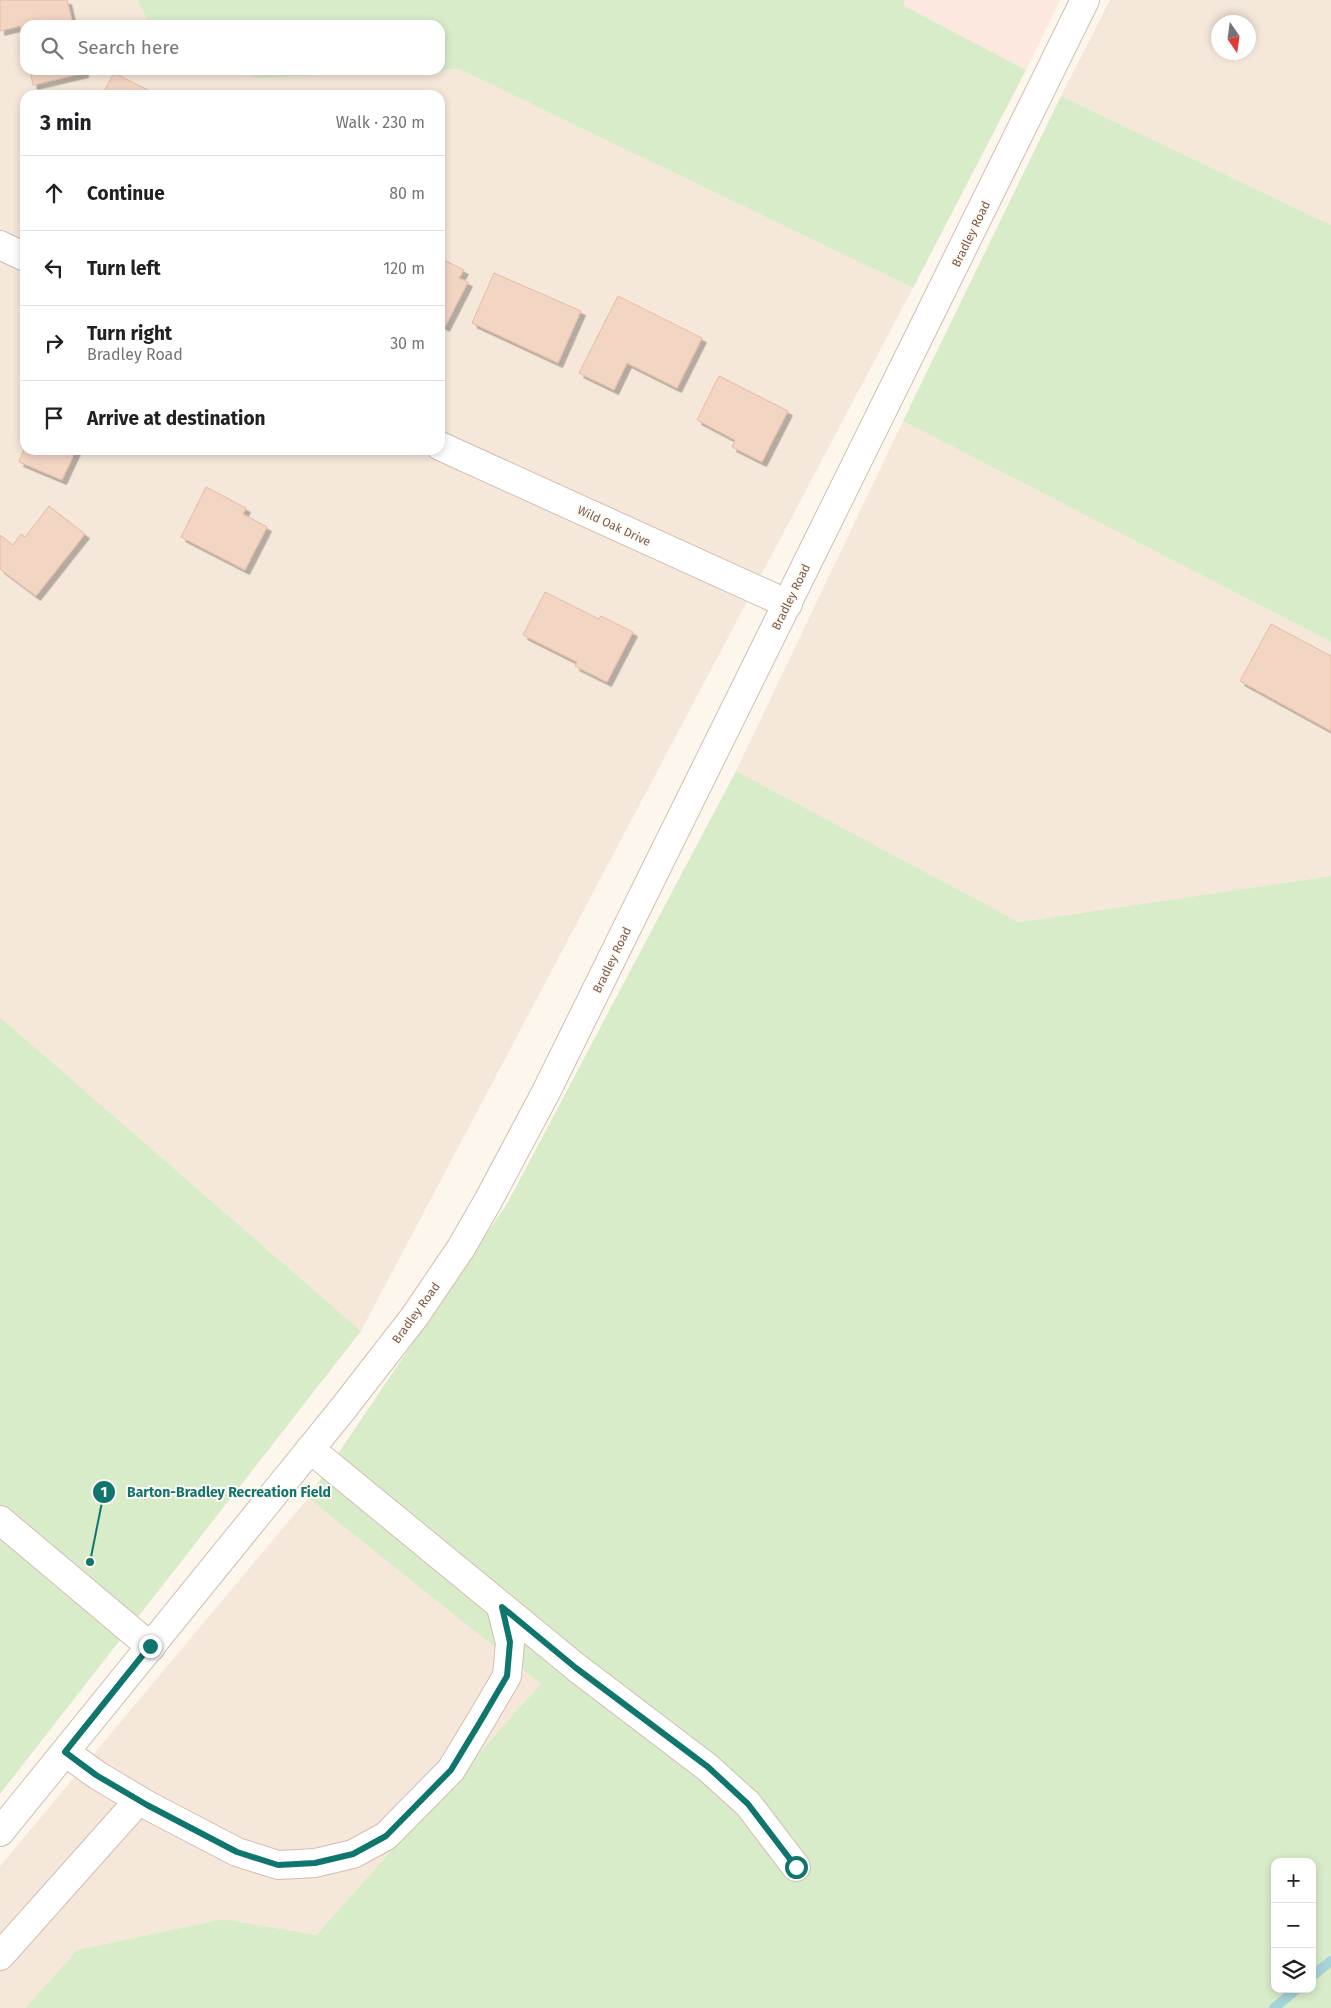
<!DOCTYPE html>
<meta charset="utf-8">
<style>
body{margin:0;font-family:"Fira Sans",sans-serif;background:#f6f6f6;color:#202124}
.controls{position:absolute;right:15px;bottom:15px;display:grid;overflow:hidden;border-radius:10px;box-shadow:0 2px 8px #0003}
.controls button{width:45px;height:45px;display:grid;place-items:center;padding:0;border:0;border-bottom:1px solid #e0e0e0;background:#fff;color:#202124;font:25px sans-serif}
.compass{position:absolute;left:1211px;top:15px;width:45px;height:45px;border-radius:50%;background:#fff;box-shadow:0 2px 8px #0003;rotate:167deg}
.stop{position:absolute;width:15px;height:15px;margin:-11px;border:4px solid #0f766e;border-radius:50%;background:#fff}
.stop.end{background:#0f766e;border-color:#fff;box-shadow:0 1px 5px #0008}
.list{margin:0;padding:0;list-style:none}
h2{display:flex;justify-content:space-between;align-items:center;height:65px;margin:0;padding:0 20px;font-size:21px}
h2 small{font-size:16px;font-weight:400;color:#757577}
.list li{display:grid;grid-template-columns:32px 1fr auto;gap:15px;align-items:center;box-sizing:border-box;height:75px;padding:0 20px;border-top:1px solid #e0e0e0}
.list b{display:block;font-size:19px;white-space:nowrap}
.list p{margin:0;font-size:16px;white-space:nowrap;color:#757577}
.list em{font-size:16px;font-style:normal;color:#757577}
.icon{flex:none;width:28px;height:28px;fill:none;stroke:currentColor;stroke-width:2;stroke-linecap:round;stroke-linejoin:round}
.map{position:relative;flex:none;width:1331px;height:2008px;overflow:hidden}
.search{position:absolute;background:#fff;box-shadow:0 2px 8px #0003;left:20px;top:20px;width:425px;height:55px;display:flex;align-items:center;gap:12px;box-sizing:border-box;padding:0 18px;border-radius:15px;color:#757577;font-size:19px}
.panel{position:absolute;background:#fff;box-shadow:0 2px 8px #0003;left:20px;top:90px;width:425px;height:365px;border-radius:15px}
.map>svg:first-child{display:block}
.residential{fill:#f5e8da;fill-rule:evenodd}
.commercial{fill:#fde8e0}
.green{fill:#d8ecc9;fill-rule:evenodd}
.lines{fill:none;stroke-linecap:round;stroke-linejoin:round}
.stream{stroke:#a5d3da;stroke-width:10}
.building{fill:#f3d5c3;stroke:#e6bba3;filter:url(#shadow)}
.minor-casing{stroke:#d1beb0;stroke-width:30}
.minor{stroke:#fff;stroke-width:28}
.route{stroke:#0f766e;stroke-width:6}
.labels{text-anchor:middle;stroke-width:4;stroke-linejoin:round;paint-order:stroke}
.street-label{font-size:12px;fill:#7a5c4d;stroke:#fffaf3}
.leader{fill:none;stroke:#0f766e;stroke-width:2}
.callout-dot{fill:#0f766e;stroke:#fffaf3;stroke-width:2}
.mark-label{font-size:15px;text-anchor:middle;font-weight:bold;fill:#fff}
.callout-label{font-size:14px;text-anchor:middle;font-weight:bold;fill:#0f766e;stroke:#fffaf3;stroke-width:4;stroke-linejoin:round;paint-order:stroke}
</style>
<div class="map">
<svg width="1331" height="2008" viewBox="0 0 1331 2008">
<defs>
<filter id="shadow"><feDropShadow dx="4.5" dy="4.5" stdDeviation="0" flood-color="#0004"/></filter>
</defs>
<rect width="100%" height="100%" fill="#fdf6ec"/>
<g class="residential">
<path d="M 0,0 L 137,0 L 150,25 L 25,25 L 25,70 L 241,70 L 257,78 L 459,69 L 913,288 L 361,1331 L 0,1017 ZM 25,95 L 440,95 L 440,450 L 25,450 Z"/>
<path d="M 1110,0 L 1331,0 L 1331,225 L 1061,96 ZM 1218,22 L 1248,22 L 1248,52 L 1218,52 Z"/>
<path d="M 903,421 L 1331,642 L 1331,876 L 1019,922 L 736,771 Z"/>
<path d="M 308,1498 L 542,1684 L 316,1935 L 223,1919 L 77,1950 L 25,2008 L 0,2008 L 0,1866 Z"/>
</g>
<path class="commercial" d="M 904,0 L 1060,0 L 1026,70 L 904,6 Z"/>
<g class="green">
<path d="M 137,0 L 904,0 L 904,6 L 1026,70 L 913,288 L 459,69 L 440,70 L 440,25 L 150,25 Z"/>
<path d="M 241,70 L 434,70 L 257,78 Z"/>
<path d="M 1061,96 L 1331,225 L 1331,642 L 903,421 Z"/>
<path d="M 736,771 L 1019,922 L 1331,876 L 1331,2008 L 25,2008 L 77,1950 L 223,1919 L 316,1935 L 541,1684 L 308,1498 L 508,1202 ZM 1275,1862 L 1312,1862 L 1312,1989 L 1275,1989 Z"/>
<path d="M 0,1017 L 361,1331 L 0,1794 Z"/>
</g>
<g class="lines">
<g class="stream">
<path d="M 1312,1976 L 1331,1961"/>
<path d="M 1274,2008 L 1297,1989"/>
</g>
</g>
<g class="building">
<path d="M 0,0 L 67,0 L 73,25 L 25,25 L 25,49 L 20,26 L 0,31 Z"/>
<path d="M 30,70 L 84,70 L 84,73 L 33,85 Z"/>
<path d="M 114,73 L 158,95 L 102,95 Z"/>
<path d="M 440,258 L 464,270 L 459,278 L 468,282 L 445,327 L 440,324 Z"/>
<path d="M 494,273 L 581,311 L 558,363 L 472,323 Z"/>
<path d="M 618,296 L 702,338 L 677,388 L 627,363 L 614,390 L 579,373 Z"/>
<path d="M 719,376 L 788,411 L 762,462 L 732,447 L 735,440 L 697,420 Z"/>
<path d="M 25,447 L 25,450 L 76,450 L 62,480 L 19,462 Z"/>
<path d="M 206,487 L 246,508 L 243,514 L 267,527 L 245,570 L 181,537 Z"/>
<path d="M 49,506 L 85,534 L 36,596 L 0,569 L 0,535 L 13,545 L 21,534 L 25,537 Z"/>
<path d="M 545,592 L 599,619 L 601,616 L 633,632 L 607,682 L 575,666 L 577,662 L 523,635 Z"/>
<path d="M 1271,624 L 1331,656 L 1331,731 L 1240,681 Z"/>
</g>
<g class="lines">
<defs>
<g id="minor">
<path d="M 0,245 L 25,257"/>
<path d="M 440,446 L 788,604"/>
<path d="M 310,1449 L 577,1668 L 707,1767 L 748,1804 L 796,1867"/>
<path d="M 0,1520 L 151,1647"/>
<path d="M 65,1752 L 97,1775 L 147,1805 L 237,1852 L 278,1865 L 315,1863 L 353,1854 L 386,1836 L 451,1770 L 480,1722 L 507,1676 L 510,1643 L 501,1607"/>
<path d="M 0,1832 L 342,1410 L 415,1316 L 461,1248 L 488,1201 L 545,1094 L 1085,0"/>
<path d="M 0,1956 L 139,1800"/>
</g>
</defs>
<use href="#minor" class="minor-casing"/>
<use href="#minor" class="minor"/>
</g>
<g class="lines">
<path class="route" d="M 150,1646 L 65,1752 L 96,1775 L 147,1805 L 237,1852 L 278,1865 L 315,1863 L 353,1854 L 386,1836 L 451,1770 L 480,1722 L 507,1676 L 510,1642 L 502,1607 L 576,1668 L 708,1767 L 748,1804 L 796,1867"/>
</g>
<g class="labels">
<g class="street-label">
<text transform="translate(971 234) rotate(-64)" y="4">Bradley Road</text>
<text transform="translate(614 526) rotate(25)" y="4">Wild Oak Drive</text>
<text transform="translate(791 597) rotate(-64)" y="4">Bradley Road</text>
<text transform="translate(612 960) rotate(-64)" y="4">Bradley Road</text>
<text transform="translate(416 1313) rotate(-54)" y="4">Bradley Road</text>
</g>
</g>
<path class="leader" d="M90 1562L104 1492"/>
<g class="callout-dot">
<circle cx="90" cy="1562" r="5"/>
<circle cx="104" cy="1492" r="12"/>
</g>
<g class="mark-label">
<text x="104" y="1497">1</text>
</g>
<g class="callout-label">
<text x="229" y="1497">Barton-Bradley Recreation Field</text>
</g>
</svg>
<div class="controls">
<button>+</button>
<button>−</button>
<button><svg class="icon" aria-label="layers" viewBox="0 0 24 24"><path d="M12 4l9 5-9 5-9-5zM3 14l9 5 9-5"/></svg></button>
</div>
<svg class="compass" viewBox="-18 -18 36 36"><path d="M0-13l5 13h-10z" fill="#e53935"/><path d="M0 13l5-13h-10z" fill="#757577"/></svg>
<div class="stop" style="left:796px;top:1867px"></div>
<div class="stop end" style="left:150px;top:1646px"></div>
<div class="search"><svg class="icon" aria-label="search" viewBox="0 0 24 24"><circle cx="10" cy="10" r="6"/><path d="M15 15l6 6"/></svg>Search here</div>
<section class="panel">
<h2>3 min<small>Walk · 230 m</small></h2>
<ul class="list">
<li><svg class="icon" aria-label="ahead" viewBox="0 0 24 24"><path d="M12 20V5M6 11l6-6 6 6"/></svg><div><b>Continue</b></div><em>80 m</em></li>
<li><svg class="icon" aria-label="left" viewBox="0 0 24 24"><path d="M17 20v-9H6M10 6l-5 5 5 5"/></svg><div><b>Turn left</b></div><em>120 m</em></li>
<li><svg class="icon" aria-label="right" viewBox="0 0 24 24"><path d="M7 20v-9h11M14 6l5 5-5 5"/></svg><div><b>Turn right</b><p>Bradley Road</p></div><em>30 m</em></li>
<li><svg class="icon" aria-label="arrive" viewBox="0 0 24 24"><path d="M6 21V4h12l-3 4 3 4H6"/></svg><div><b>Arrive at destination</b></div></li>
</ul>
</section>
</div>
